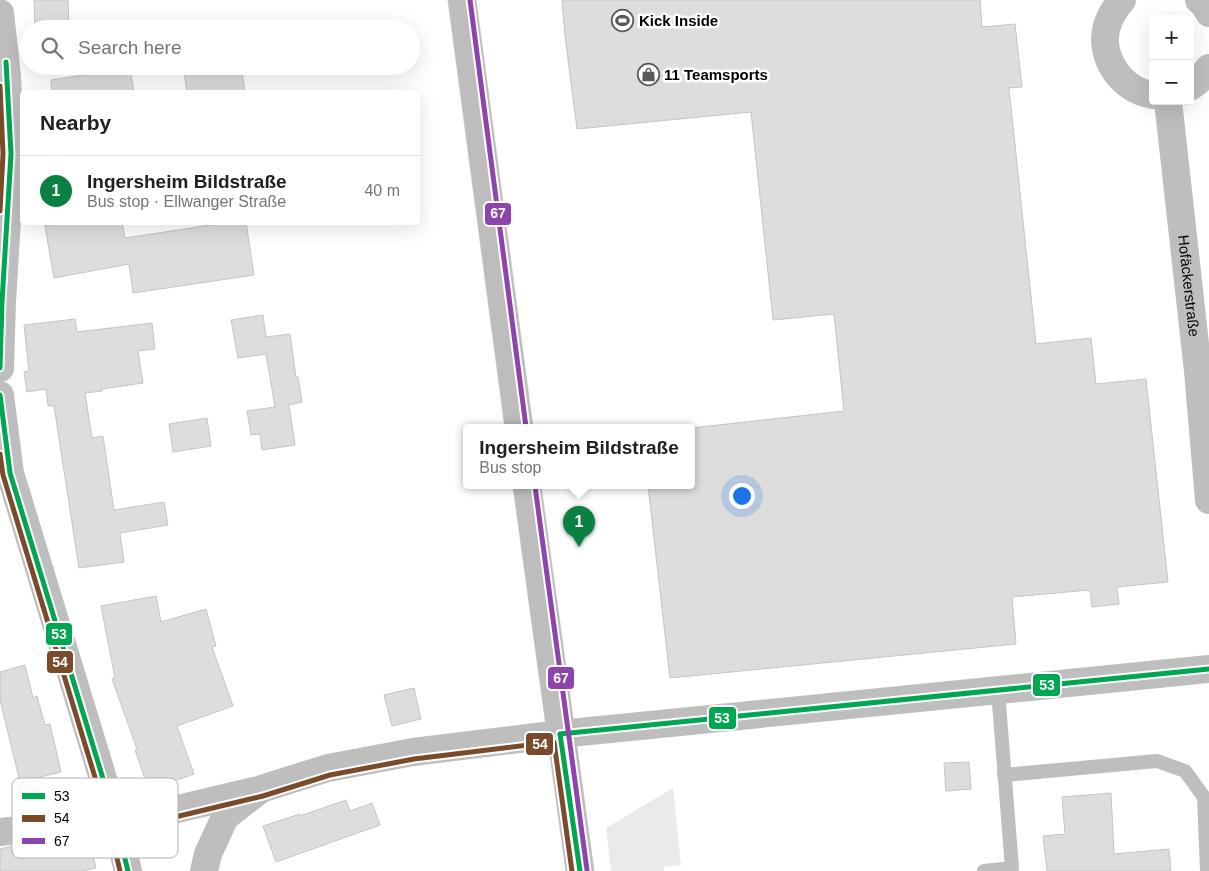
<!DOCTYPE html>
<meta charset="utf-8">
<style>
body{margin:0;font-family:Arial,sans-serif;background:#f6f6f6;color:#202124}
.controls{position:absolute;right:15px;top:15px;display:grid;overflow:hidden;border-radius:5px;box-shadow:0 5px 20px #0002}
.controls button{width:45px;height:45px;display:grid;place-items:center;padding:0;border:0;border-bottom:1px solid #e0e0e0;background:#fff;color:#202124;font:25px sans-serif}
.you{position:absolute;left:741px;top:495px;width:18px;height:18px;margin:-12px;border:4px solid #fff;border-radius:50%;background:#1a73e8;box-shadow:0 0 0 8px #1a73e833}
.badge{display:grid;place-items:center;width:32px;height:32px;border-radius:50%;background:#0b8043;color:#fff;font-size:16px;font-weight:700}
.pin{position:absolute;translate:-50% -41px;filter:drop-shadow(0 1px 2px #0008)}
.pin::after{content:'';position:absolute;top:26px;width:18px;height:15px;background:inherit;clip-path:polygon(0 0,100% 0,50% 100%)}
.popup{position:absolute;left:463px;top:424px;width:232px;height:65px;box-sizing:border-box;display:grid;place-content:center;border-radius:5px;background:#fff;filter:drop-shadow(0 1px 4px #0005);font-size:16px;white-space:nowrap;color:#757577}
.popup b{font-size:19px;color:#202124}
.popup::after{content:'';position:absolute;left:50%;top:100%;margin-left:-10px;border:10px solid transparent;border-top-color:#fff}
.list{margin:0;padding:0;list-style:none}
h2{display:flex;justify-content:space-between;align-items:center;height:65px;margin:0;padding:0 20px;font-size:21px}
h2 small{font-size:16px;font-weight:400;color:#757577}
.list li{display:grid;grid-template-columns:32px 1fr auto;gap:15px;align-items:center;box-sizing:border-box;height:70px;padding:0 20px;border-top:1px solid #e0e0e0}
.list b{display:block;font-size:19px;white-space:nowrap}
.list p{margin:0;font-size:16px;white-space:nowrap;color:#757577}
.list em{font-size:16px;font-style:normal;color:#757577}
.icon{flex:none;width:28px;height:28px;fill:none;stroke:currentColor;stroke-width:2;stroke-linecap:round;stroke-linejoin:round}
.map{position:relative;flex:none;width:1209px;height:871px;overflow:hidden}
.search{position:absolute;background:#fff;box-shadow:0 5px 20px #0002;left:20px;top:20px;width:400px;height:55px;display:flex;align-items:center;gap:12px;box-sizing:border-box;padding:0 18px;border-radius:28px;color:#757577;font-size:19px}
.panel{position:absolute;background:#fff;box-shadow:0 5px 20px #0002;left:20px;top:90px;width:400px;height:135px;border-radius:5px}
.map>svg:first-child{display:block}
.green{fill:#eaeaea}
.building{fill:#ddd;stroke:#c5c5c5}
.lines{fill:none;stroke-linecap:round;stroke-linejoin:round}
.primary-casing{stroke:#dbdbdb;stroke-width:29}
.service{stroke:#bebebe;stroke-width:14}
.minor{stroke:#bebebe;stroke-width:28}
.primary{stroke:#bdbdbd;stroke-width:28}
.bus-1-casing{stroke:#fff;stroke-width:9}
.bus-2-casing{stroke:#fff;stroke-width:9}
.bus-3-casing{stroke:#fff;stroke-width:9}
.bus-1{stroke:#00a651;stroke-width:5}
.bus-2{stroke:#7a4b2a;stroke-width:5}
.bus-3{stroke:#8e44ad;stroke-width:5}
.labels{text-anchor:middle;stroke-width:5;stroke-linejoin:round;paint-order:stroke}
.poi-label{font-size:15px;font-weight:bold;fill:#000;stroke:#fff;text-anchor:start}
.street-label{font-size:15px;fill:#000;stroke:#fff}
.key{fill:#fff;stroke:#b2b2b2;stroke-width:1}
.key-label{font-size:14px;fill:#000}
.line-badge{stroke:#fff;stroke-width:2}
.badge-label{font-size:14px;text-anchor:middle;font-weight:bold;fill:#fff}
</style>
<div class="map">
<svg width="1209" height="871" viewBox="0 0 1209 871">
<rect width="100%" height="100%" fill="#fff"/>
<path class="green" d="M 673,788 L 681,865 L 664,867 L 664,871 L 611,871 L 606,828 Z"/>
<g class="building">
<path d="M 34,0 L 68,0 L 69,29 L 35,29 Z"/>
<path d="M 562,0 L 980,0 L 982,27 L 1015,24 L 1022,87 L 1009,88 L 1036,344 L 1091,338 L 1096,384 L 1146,379 L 1168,582 L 1117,587 L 1119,604 L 1092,607 L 1090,590 L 1012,597 L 1016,644 L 670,678 L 648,486 L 692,486 L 691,428 L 844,411 L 834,314 L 773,320 L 751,112 L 577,129 L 565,36 Z"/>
<path d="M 183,66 L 241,66 L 245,92 L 187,92 Z"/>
<path d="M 130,68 L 134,92 L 52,92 L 51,80 Z"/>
<path d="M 63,222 L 122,222 L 125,238 L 230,222 L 246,222 L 254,275 L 133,293 L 129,264 L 54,278 L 45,226 Z"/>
<path d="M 263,315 L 266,337 L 290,334 L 296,377 L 298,377 L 302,402 L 289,405 L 295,445 L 262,450 L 260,434 L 251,435 L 247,411 L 275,407 L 266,354 L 238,358 L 231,320 Z"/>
<path d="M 75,319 L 77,332 L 152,323 L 155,349 L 138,351 L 143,383 L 102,389 L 102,391 L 85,393 L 92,438 L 103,436 L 114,510 L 164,502 L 168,525 L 120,533 L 124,562 L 79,568 L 54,406 L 48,406 L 46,389 L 27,392 L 24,372 L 29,371 L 24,325 Z"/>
<path d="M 207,418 L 211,446 L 173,452 L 169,424 Z"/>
<path d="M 156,596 L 161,622 L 206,609 L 216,646 L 212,647 L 233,706 L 177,726 L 194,774 L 149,790 L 135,750 L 137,749 L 112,679 L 115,678 L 101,606 Z"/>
<path d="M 25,665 L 33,698 L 37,696 L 45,725 L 50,724 L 61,772 L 20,782 L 0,700 L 0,672 Z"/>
<path d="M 414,688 L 421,719 L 392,726 L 384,695 Z"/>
<path d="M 969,762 L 971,789 L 946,791 L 944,763 Z"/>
<path d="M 1111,793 L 1114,854 L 1169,849 L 1171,871 L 1047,871 L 1043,836 L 1065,834 L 1062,797 Z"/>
<path d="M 346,800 L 350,811 L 372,803 L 380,825 L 276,862 L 263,826 L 300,814 L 300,816 Z"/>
<path d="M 89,837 L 96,868 L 83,871 L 0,871 L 0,849 L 13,846 Z"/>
</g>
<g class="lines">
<defs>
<g id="primary">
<path d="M 462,0 L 519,428"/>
<path d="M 527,486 L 580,871"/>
</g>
</defs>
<use href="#primary" class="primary-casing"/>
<g class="service">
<path d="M 1004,775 L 1157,761 L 1185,771 L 1204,797 L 1207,871"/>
<path d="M 984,871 L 1012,868 L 998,691"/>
</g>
<g class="minor">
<path d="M 1122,0 C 1115,8 1110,16 1107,26 C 1098,57 1122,91 1153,95"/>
<path d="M 1199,0 L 1204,4 L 1209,13"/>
<path d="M 0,13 L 7,76 L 11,154 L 2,302 L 0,368"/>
<path d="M 1190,87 L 1198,81 L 1209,68"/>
<path id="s1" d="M 1168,101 L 1198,371 L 1209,500"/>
<path d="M 0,395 L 10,473 L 115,818 L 128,871"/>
<path d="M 0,832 L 115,818 L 148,816 L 253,791"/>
<path d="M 204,871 L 208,854 L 225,817 L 261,789 L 328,768 L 413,752 L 560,734 L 1209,669"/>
</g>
<use href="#primary" class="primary"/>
<defs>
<g id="bus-1">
<path d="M 0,368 L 2,302 L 11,154 L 6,62"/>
<path d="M 0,395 L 10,473 L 115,818 L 128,871"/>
<path d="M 560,734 L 1209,669"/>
<path d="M 560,734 L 580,871"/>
</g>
<g id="bus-2">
<path d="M 0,86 L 3,154 L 0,211"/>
<path d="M 0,454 L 3,475 L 108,820 L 120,871"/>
<path d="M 115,825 L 150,823 L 263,796 L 330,775 L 414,759 L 554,742 L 572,871"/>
</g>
<g id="bus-3">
<path d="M 470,0 L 526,427"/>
<path d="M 535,486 L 587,870"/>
</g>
</defs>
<use href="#bus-1" class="bus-1-casing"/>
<use href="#bus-2" class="bus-2-casing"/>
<use href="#bus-3" class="bus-3-casing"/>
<use href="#bus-1" class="bus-1"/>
<use href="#bus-2" class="bus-2"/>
<use href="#bus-3" class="bus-3"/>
</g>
<defs>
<symbol id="stadium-ring" viewBox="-11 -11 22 22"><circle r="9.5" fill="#fff" stroke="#595959" stroke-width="1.5"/><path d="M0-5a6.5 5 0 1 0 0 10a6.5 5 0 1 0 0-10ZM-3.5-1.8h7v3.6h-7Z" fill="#595959"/></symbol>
<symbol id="shop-ring" viewBox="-11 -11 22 22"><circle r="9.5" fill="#fff" stroke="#595959" stroke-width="1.5"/><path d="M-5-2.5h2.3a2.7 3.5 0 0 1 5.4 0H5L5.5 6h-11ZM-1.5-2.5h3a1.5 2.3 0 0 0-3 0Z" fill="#595959"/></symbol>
</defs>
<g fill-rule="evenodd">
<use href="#stadium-ring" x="610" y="8" width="25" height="25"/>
<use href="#shop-ring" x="636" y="62" width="25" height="25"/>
</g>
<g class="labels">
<g class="poi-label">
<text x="639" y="26">Kick Inside</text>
<text x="664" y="80">11 Teamsports</text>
</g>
<g class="street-label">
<text dy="5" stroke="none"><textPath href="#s1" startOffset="186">Hofäckerstraße</textPath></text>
</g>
</g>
<rect x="12" y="778" width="166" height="80" rx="8" class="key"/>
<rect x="22" y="793" width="23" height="6" fill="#00a651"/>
<rect x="22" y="815" width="23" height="7" fill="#7a4b2a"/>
<rect x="22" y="838" width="23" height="6" fill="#8e44ad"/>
<g class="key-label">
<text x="54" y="801">53</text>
<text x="54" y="823">54</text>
<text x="54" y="846">67</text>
</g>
<g class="line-badge">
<rect x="484" y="202" width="28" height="24" rx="5" fill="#8e44ad"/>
<rect x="45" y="622" width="28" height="24" rx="5" fill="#00a651"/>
<rect x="46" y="650" width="28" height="24" rx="5" fill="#7a4b2a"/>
<rect x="547" y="666" width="28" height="24" rx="5" fill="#8e44ad"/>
<rect x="1032" y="673" width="29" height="24" rx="5" fill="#00a651"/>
<rect x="708" y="706" width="29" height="24" rx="5" fill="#00a651"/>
<rect x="525" y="732" width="29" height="24" rx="5" fill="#7a4b2a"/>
</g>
<g class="badge-label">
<text x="498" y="218">67</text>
<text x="59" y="639">53</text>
<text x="60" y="667">54</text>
<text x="561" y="683">67</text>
<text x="1047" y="690">53</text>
<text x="722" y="723">53</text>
<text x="540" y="749">54</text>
</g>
</svg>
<div class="controls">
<button>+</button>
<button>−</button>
</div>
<div class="you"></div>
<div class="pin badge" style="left:579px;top:547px">1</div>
<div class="popup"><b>Ingersheim Bildstraße</b>Bus stop</div>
<div class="search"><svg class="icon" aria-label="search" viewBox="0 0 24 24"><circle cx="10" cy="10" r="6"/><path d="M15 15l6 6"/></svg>Search here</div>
<section class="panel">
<h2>Nearby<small></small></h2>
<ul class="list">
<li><span class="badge">1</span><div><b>Ingersheim Bildstraße</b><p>Bus stop · Ellwanger Straße</p></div><em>40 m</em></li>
</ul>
</section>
</div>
